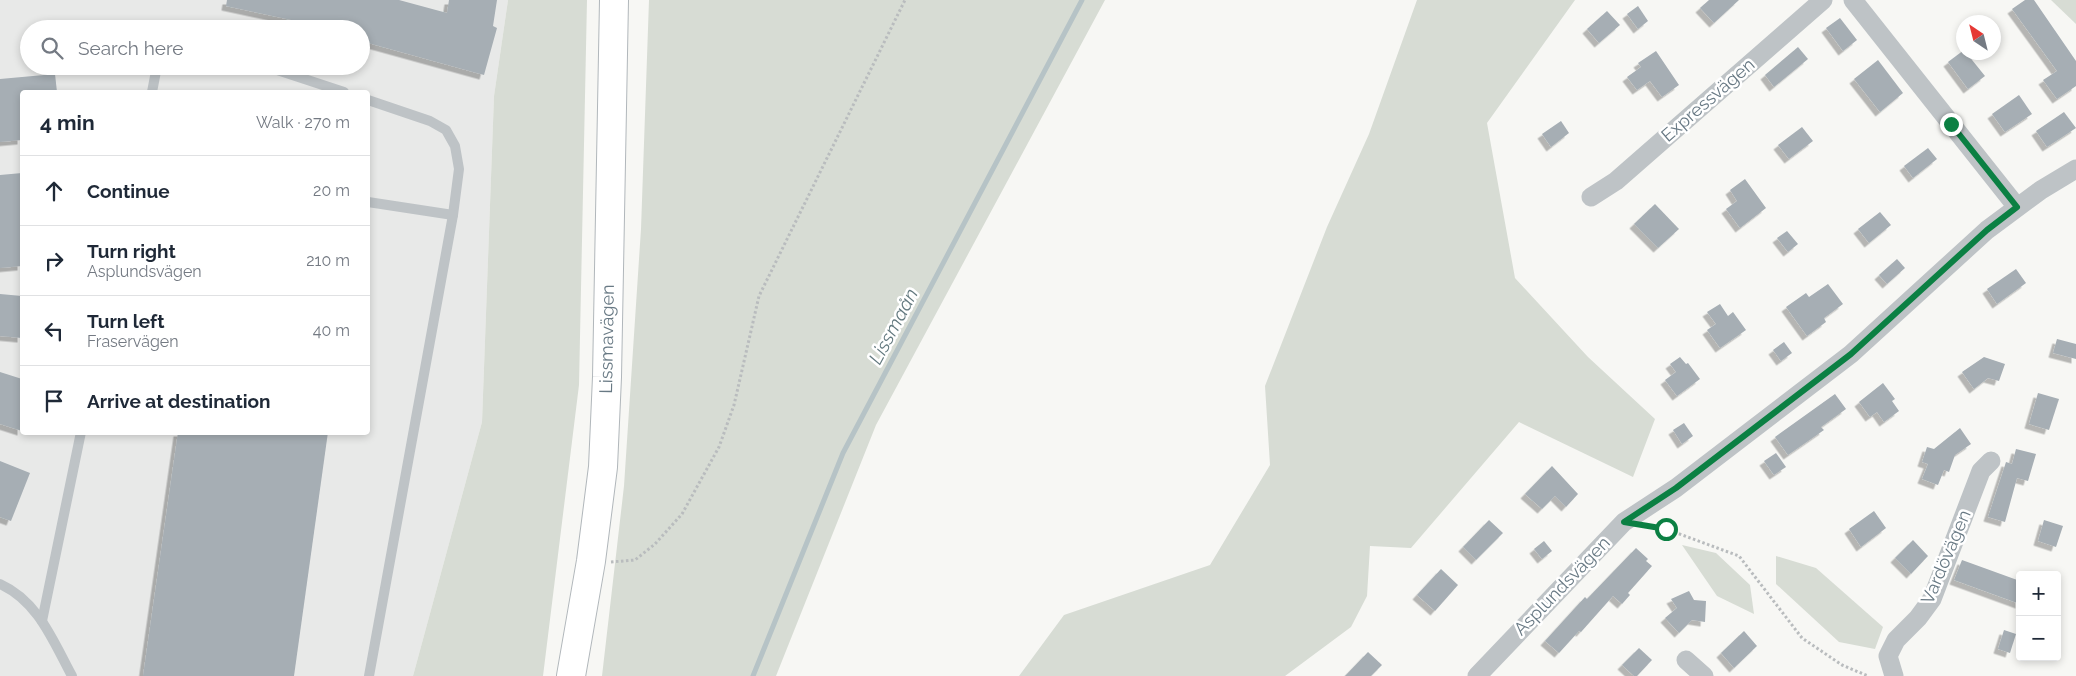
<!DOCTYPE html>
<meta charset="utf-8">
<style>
body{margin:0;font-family:Raleway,sans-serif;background:#f6f6f7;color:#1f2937}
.controls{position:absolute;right:15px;bottom:15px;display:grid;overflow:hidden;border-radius:5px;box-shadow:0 2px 8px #0003}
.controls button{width:45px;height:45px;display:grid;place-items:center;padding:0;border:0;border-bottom:1px solid #e0e1e3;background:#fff;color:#1f2937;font:25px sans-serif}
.compass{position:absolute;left:1956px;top:15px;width:45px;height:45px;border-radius:50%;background:#fff;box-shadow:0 2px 8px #0003;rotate:325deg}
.stop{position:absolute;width:15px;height:15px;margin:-11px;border:4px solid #0b8043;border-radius:50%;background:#fff}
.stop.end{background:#0b8043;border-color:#fff;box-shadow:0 1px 5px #0008}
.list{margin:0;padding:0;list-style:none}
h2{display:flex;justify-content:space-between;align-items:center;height:65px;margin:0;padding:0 20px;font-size:21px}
h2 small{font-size:16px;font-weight:400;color:#747a83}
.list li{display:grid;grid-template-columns:32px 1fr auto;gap:15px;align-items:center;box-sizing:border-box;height:70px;padding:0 20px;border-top:1px solid #e0e1e3}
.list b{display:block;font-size:19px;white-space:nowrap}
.list p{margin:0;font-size:16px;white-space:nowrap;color:#747a83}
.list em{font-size:16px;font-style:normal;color:#747a83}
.icon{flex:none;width:28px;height:28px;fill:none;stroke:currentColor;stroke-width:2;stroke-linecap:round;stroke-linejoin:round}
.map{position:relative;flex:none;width:2076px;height:676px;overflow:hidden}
.search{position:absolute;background:#fff;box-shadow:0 2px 8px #0003;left:20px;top:20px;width:350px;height:55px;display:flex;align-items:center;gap:12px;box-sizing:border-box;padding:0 18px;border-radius:28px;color:#747a83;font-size:19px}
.panel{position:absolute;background:#fff;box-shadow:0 2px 8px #0003;left:20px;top:90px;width:350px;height:345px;border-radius:5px}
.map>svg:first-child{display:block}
.built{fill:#e8e9e8;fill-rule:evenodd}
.green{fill:#d7dcd4}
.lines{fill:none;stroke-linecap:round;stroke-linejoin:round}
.stream{stroke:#b6c3c6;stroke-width:5}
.building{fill:#a6aeb4;filter:url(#shadow)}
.secondary-casing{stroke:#b1b7bb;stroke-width:30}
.path{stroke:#b9bcbe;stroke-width:3;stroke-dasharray:2.5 2.5;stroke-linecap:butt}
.lane{stroke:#bec3c6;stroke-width:10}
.street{stroke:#bec3c6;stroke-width:19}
.secondary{stroke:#fff;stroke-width:28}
.route{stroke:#0b8043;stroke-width:6}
.labels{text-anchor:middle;stroke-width:5;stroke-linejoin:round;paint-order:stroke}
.street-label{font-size:18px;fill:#687984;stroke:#fff}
.water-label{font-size:19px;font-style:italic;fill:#63797f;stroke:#fff}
</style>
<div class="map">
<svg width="2076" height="676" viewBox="0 0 2076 676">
<defs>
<filter id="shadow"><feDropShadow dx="-4.5" dy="4.5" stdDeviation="0" flood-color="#0004"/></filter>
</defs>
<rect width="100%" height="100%" fill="#f7f7f4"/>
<path class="built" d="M 0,0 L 508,0 L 494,96 L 482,422 L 413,676 L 0,676 ZM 29,29 L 361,29 L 361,66 L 29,66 ZM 22,92 L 368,92 L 368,432 L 22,432 Z"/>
<g class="green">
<path d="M 508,0 L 587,0 L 579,385 L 543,676 L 413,676 L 482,422 L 494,96 Z"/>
<path d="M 649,0 L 1105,0 L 876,425 L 776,676 L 602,676 L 624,486 L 641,229 Z"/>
<path d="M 1417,0 L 1575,0 L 1487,123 L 1515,278 L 1588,357 L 1655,419 L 1633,477 L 1519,422 L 1411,548 L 1370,546 L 1367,596 L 1351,627 L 1285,676 L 1019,676 L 1064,615 L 1210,565 L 1270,465 L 1265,386 L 1327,227 L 1369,134 Z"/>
<path d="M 2051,0 L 2076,0 L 2076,24 Z"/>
<path d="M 1682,545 L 1716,553 L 1750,585 L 1754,614 L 1717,596 Z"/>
<path d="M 1776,556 L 1816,568 L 1883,627 L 1875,649 L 1839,642 L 1776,584 Z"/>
</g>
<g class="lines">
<path class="stream" d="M 753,676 L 843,453 L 1082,0"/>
</g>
<g class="building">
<path d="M 227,0 L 399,0 L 447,13 L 449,0 L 497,0 L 493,26 L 497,28 L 484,75 L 361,41 L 361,29 L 318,29 L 309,26 L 310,24 L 226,6 Z"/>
<path d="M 1709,0 L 1739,0 L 1714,23 L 1700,8 Z"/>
<path d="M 2025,0 L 2034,0 L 2076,61 L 2076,86 L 2057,99 L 2043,80 L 2057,71 L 2012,9 Z"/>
<path d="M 1638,6 L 1648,21 L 1638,29 L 1627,14 Z"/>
<path d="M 1607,11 L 1620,25 L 1599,43 L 1587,29 Z"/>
<path d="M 1840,18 L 1857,40 L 1843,51 L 1826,28 Z"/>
<path d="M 1798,47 L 1808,59 L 1774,87 L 1765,75 Z"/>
<path d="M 1964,50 L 1985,76 L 1968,89 L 1948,62 Z"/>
<path d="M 1656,51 L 1679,85 L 1662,97 L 1650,81 L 1637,90 L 1627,77 L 1641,67 L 1638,63 Z"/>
<path d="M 1878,60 L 1903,93 L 1880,112 L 1854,79 Z"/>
<path d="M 55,74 L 57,92 L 22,92 L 22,140 L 0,142 L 0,79 Z"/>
<path d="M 2019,95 L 2032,114 L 2005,132 L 1992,114 Z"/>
<path d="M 2064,112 L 2076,128 L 2047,147 L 2036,131 Z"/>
<path d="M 1561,121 L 1569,133 L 1551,147 L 1542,134 Z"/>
<path d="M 1802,127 L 1813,141 L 1789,159 L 1778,145 Z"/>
<path d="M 1928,148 L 1937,159 L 1913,178 L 1904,166 Z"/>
<path d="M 22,173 L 22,266 L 0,268 L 0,175 Z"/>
<path d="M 1745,179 L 1766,208 L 1740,228 L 1726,209 L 1737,201 L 1730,190 Z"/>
<path d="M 1655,204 L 1679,229 L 1658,248 L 1634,224 Z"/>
<path d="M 1880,212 L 1891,225 L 1869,243 L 1858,229 Z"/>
<path d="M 1787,231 L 1798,244 L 1788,252 L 1777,238 Z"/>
<path d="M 1897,259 L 1905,268 L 1887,284 L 1879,275 Z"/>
<path d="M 2016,269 L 2026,283 L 1997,304 L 1987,289 Z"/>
<path d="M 1828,284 L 1843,304 L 1824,318 L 1826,322 L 1807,336 L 1786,307 L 1806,293 L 1809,297 Z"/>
<path d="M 0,294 L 22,296 L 22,338 L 0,336 Z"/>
<path d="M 1720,304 L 1728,316 L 1733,312 L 1746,330 L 1720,348 L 1707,330 L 1716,324 L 1707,312 Z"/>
<path d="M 2057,339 L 2076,344 L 2076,359 L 2053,353 Z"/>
<path d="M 1784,342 L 1792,353 L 1781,361 L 1773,350 Z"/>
<path d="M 1680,357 L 1686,364 L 1688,363 L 1700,379 L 1677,396 L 1665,380 L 1676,372 L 1670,364 Z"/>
<path d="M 1984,357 L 2005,364 L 1999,381 L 1988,378 L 1974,389 L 1962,372 Z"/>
<path d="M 0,372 L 22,379 L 22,431 L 0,424 Z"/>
<path d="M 1883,383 L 1895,399 L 1892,401 L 1899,411 L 1884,422 L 1877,412 L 1870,417 L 1859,402 Z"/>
<path d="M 2038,393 L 2059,399 L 2049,430 L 2029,424 Z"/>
<path d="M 1835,394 L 1846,409 L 1821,427 L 1824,430 L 1788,455 L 1775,437 Z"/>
<path d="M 1684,423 L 1693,436 L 1682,444 L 1673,430 Z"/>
<path d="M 1960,428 L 1971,444 L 1955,455 L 1949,472 L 1944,470 L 1938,485 L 1922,479 L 1928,464 L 1922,462 L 1927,447 L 1934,449 Z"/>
<path d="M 178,432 L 328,432 L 294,676 L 143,676 Z"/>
<path d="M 2016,449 L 2036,454 L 2028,481 L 2017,478 L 2005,522 L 1988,517 L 2006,462 L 2012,464 Z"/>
<path d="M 1776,453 L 1786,467 L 1774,475 L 1764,461 Z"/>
<path d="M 0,461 L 30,473 L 11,521 L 0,517 Z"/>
<path d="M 1552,466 L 1578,494 L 1566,507 L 1555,496 L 1542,509 L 1525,494 Z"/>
<path d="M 1874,511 L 1886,528 L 1861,547 L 1849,529 Z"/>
<path d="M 1489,520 L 1503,533 L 1476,560 L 1463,547 Z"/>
<path d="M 2044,520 L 2063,526 L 2056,547 L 2038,541 Z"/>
<path d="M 1913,540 L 1928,556 L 1911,574 L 1895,558 Z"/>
<path d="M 1544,541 L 1552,551 L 1542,559 L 1534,549 Z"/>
<path d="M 1636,548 L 1648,559 L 1646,561 L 1652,566 L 1628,593 L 1630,595 L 1622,604 L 1613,596 L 1581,632 L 1579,631 L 1559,653 L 1545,641 L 1585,597 L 1587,599 Z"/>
<path d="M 1962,560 L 2020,581 L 2020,604 L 1954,580 Z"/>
<path d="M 1441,569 L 1458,585 L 1435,611 L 1417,595 Z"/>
<path d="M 1689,591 L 1694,600 L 1706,601 L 1705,622 L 1692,620 L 1679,633 L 1665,618 L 1677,608 L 1671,599 Z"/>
<path d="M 2004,630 L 2016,634 L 2010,653 L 1998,649 Z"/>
<path d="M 1744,631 L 1757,646 L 1734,668 L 1721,653 Z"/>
<path d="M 1639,648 L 1652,660 L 1637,676 L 1634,676 L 1622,665 Z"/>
<path d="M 1368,652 L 1382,665 L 1371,676 L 1345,676 Z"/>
</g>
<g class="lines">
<defs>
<path id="secondary" d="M 571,676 L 591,561 L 603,467 L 607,377 L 614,0"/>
</defs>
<use href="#secondary" class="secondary-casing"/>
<g class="path">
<path d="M 1650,526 L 1666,529 L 1739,556 L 1802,638 L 1842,665 L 1868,676"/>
<path d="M 611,562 L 635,560 L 655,544 L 682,514 L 719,447 L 734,405 L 759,296 L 905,0"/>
</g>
<g class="lane">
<path d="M 265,66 L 344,92"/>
<path d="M 152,92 L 157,66"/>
<path d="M 368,100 L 430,121 L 446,130 L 455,146 L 459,169 L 453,215"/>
<path d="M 368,202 L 453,215 L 369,676"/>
<path d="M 0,584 C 38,601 53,641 72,676"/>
<path d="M 42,621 L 81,432"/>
</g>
<g class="street">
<path d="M 1853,0 L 2017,207"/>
<path d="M 1591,197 L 1616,181 L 1823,0"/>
<path d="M 1686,660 L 1704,676"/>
<path d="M 1477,676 L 1624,522 L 1676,488 L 1851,354 L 1987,230 L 2041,190 L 2076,169"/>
<path d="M 1894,676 L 1888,656 L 1896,640 L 1918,618 L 1932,599 L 1981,471 L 1991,461"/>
</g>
<use href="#secondary" class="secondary"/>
</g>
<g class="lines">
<path class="route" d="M 1666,529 L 1624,522 L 1676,488 L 1851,354 L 1987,230 L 2017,207 L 1951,124"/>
</g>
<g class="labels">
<g class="street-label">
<text transform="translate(1708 100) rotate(-41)" y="6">Expressvägen</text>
<text transform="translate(607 339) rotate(-89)" y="6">Lissmavägen</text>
<text transform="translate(1946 557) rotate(-67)" y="6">Vardövägen</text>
<text transform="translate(1562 586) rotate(-46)" y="6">Asplundsvägen</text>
</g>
<g class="water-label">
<text transform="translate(893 326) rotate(-62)" y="7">Lissmaån</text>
</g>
</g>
</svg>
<div class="controls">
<button>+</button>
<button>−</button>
</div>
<svg class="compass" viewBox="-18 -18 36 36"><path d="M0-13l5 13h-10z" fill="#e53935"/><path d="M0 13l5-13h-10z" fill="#747a83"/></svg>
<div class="stop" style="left:1666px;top:529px"></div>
<div class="stop end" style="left:1951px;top:124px"></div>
<div class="search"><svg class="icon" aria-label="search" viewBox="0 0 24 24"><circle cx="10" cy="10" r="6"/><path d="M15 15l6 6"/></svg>Search here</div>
<section class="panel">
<h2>4 min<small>Walk · 270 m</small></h2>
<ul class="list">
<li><svg class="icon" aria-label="ahead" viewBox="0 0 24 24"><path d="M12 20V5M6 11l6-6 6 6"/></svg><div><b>Continue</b></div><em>20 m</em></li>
<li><svg class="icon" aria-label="right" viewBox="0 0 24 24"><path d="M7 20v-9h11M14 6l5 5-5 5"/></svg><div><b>Turn right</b><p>Asplundsvägen</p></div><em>210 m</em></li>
<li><svg class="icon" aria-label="left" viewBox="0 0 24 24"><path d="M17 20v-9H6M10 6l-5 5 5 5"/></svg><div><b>Turn left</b><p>Fraservägen</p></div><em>40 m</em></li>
<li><svg class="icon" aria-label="arrive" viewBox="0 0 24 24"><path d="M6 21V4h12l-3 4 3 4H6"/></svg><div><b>Arrive at destination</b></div></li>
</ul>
</section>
</div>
